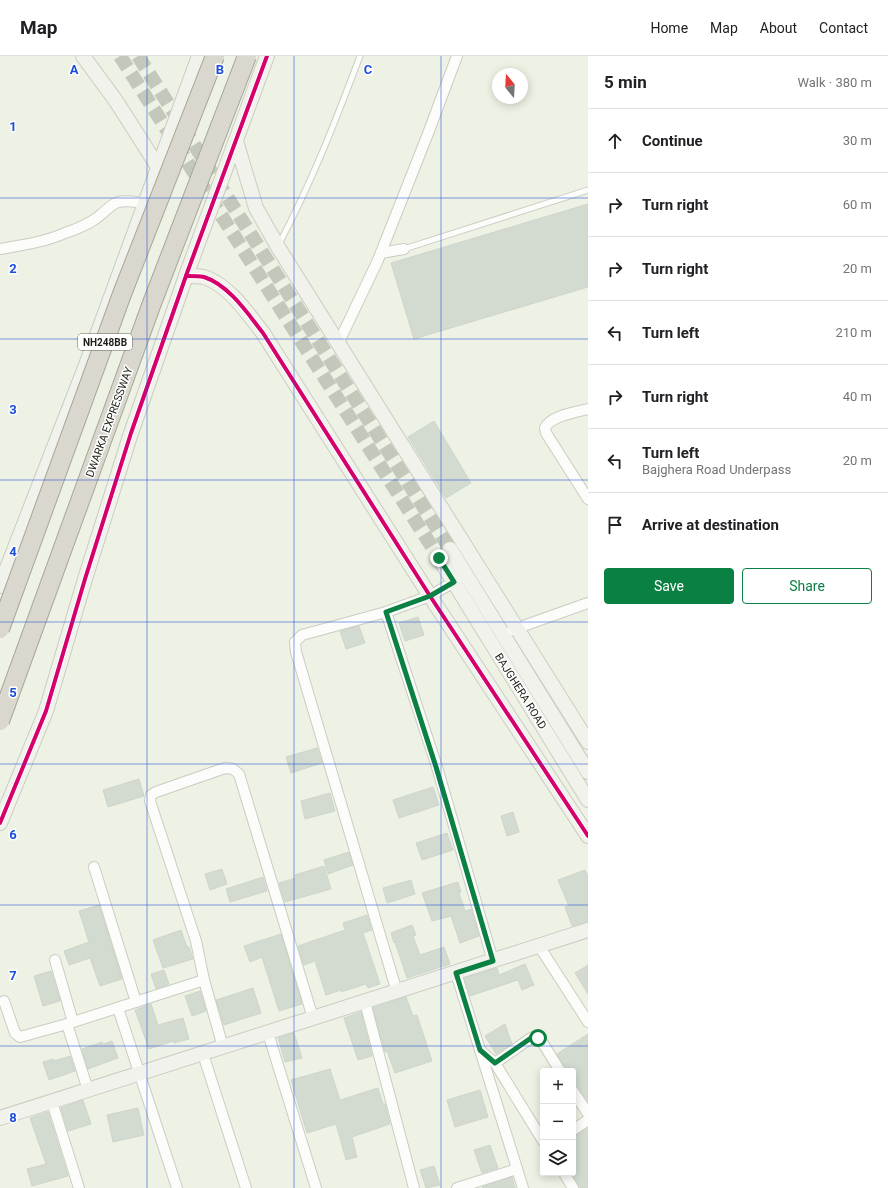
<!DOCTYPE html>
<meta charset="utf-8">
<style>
body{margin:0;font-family:Roboto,sans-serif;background:#f6f6f6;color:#202124}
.controls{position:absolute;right:12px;bottom:12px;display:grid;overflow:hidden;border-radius:4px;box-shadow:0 2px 10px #0003}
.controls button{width:36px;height:36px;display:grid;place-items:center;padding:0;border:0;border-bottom:1px solid #e0e0e0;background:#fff;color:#202124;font:20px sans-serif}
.compass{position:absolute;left:492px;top:12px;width:36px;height:36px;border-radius:50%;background:#fff;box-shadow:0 2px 10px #0003;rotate:342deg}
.stop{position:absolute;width:12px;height:12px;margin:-9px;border:3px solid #0b8043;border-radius:50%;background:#fff}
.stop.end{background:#0b8043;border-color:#fff;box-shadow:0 1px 4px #0008}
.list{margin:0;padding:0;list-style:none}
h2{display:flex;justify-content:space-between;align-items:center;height:52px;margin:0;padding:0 16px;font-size:17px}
h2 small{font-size:13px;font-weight:400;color:#757577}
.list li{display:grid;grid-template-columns:26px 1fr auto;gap:12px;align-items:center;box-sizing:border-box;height:64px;padding:0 16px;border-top:1px solid #e0e0e0}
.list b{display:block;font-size:15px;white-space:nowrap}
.list p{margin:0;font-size:13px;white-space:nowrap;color:#757577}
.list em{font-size:13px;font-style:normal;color:#757577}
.actions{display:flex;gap:8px;padding:12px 16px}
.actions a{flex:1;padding:9px 0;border:1px solid #0b8043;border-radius:4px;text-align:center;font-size:14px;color:#0b8043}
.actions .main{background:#0b8043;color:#fff}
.icon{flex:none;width:22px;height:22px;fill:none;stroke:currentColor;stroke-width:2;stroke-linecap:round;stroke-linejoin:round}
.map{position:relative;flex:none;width:588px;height:1132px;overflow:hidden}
header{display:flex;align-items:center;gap:24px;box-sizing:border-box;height:56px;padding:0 20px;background:#fff;border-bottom:1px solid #e0e0e0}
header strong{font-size:19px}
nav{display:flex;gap:22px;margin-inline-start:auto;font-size:14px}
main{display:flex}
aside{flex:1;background:#fff}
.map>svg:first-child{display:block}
.building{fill:#d3dad0;stroke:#ced5cb}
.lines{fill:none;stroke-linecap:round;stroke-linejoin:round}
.secondary-tunnel{stroke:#c4c8bb;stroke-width:14;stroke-dasharray:14 7;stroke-linecap:butt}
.lane-casing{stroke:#c9cdc2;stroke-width:7}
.street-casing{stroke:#c9cdc2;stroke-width:12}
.secondary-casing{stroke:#c9cdc2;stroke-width:16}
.lane{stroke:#fcfdfb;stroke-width:5}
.street{stroke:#fcfdfb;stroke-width:10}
.secondary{stroke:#f2f2ed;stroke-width:14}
.highway-bridge-casing{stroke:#a7a797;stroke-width:20;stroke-linecap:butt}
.highway-bridge{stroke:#dad8ce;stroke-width:18}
.cycleway-casing{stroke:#fff;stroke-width:6}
.cycleway{stroke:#d6006c;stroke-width:4}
.route{stroke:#0b8043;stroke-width:5}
.grid{fill:none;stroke:#1d4ed8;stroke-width:1;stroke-opacity:0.55}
.labels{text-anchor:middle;stroke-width:3;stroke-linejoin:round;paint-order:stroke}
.shield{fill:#fff;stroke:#62645d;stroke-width:1}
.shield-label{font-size:10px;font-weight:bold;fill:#1e2118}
.street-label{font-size:11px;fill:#1e2118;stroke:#fff}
.grid-label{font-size:13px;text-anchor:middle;font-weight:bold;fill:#1d4ed8;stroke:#fff;stroke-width:3;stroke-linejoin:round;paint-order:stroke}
</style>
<header>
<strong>Map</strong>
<nav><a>Home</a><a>Map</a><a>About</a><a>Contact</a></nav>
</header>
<main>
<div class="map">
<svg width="588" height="1132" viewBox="0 0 588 1132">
<rect width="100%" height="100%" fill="#edf2e4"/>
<g class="building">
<path d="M 588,148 L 588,231 L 414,283 L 391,207 Z"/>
<path d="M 434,365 L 471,427 L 446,442 L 408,381 Z"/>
<path d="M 418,561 L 424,579 L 405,585 L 399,567 Z"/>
<path d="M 359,570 L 365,587 L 346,593 L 340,575 Z"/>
<path d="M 317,692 L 322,707 L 291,717 L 286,701 Z"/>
<path d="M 139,723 L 144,740 L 108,751 L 103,734 Z"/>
<path d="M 433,731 L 439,749 L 399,762 L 393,744 Z"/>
<path d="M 330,737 L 335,755 L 305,763 L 301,745 Z"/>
<path d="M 513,756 L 519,776 L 507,780 L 501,760 Z"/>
<path d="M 447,777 L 453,794 L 422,804 L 416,787 Z"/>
<path d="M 349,796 L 353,809 L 328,818 L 324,804 Z"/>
<path d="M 324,810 L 331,833 L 285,846 L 279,827 L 296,822 L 295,819 Z"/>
<path d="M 222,813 L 227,828 L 210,834 L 205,818 Z"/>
<path d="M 585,814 L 588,821 L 588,866 L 572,870 L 565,851 L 569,850 L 558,824 Z"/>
<path d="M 263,821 L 267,835 L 230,846 L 226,833 Z"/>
<path d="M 411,824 L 415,838 L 387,847 L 383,832 Z"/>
<path d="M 458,826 L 461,836 L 459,837 L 465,855 L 471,853 L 479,880 L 460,887 L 451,860 L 432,865 L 422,837 Z"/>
<path d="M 99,849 L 122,923 L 100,930 L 90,902 L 69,909 L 64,895 L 89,886 L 79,855 Z"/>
<path d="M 367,859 L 372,874 L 363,877 L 380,928 L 368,932 L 366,928 L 341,936 L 341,934 L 326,939 L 315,905 L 304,909 L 298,890 L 345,874 L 343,867 Z"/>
<path d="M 412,869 L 416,879 L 413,880 L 420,899 L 444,891 L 450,908 L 407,922 L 395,886 L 394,887 L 391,877 Z"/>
<path d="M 181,874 L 187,891 L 189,891 L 193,903 L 163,912 L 153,884 Z"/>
<path d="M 281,878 L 302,948 L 279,955 L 262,901 L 250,906 L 244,890 Z"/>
<path d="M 525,908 L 534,929 L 522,934 L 518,924 L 470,940 L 464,922 L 497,912 L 499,919 Z"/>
<path d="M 588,909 L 588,938 L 575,917 Z"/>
<path d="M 164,914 L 169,928 L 156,933 L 151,918 Z"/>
<path d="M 51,915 L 60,945 L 43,950 L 34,920 Z"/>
<path d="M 253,932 L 261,957 L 224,969 L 216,944 Z"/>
<path d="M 200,935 L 206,955 L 192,960 L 185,940 Z"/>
<path d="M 406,941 L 413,960 L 417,959 L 432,1005 L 395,1017 L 387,995 L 385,996 L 373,952 Z"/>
<path d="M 151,948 L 158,969 L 183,962 L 189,983 L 174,987 L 173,985 L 149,993 L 135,954 Z"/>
<path d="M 361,956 L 372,1000 L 358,1004 L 344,962 Z"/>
<path d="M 505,968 L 512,988 L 496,998 L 485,980 Z"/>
<path d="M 294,977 L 302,1002 L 285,1006 L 278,982 Z"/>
<path d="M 588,978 L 588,1046 L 578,1031 L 574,1027 L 575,1026 L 573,1023 L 573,1015 L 568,1015 L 557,998 Z"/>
<path d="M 112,985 L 118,1002 L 88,1013 L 82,993 L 102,986 L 103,988 Z"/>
<path d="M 70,1000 L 75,1015 L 49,1024 L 43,1006 L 54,1003 L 54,1005 Z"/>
<path d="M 330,1013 L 340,1044 L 378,1032 L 383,1048 L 385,1048 L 390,1068 L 352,1081 L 357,1101 L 346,1104 L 336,1068 L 307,1077 L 291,1024 Z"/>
<path d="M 480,1034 L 488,1061 L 455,1071 L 447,1044 Z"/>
<path d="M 83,1044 L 91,1068 L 68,1075 L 61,1052 Z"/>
<path d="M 138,1052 L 144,1079 L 113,1086 L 107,1059 Z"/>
<path d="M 48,1056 L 68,1120 L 32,1130 L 27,1113 L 46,1108 L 30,1062 Z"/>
<path d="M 588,1072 L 588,1132 L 580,1132 L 573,1119 L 573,1081 Z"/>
<path d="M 490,1089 L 498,1112 L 482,1117 L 474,1094 Z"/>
<path d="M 434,1110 L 440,1129 L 426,1132 L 420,1114 Z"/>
<path d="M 512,1121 L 515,1132 L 483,1132 L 482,1131 Z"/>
</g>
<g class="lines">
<g class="secondary-tunnel">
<path d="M 120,0 L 439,502"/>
<path d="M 138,0 L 450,493"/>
</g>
<defs>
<g id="lane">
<path d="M 279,188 C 311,128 336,64 360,0"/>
<path d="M 404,193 L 588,134"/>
</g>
<g id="street">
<path d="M 0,193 C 22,189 45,186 65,177 C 77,173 89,168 98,161 C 105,156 110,149 118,146 C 126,144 136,146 145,147"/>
<path d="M 381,197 L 404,193"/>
<path d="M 338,288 L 378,204 L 429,75 L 457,0"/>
<path d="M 588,353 C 576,356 550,360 545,372 L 546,377 L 588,443"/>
<path d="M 386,556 L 437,711 L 493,905"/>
<path d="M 512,574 L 588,547"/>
<path d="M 94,811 L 136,946"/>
<path d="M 539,890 L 588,966"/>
<path d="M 55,904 L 73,966"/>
<path d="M 456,917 L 523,1132"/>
<path d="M 397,936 L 296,596 L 295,586 L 302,579 L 386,556 L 430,540 L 459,523"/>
<path d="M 4,945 L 15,977 L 20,981 L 67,968 L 204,924"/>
<path d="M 365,946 L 414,1132"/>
<path d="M 118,952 L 177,1132"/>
<path d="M 67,968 L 88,1034"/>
<path d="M 268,977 L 316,1132"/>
<path d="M 223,991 L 204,924 L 196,885 L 150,745 L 151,739 L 156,736 L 225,712 L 233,713 L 239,718 L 313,962"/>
<path d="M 480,994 L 495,1007 L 543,1085"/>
<path d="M 203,998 L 246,1132"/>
<path d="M 495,1007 L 531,982 L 535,980 L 541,984 L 560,1015"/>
<path d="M 573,1035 L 588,1058"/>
<path d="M 52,1046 L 79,1132"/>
<path d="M 573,1074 L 588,1064"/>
<path d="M 564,1117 L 573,1132"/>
<path d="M 457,1132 L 517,1113"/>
</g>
<g id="secondary">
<path d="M 83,0 L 116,45 L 158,111"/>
<path d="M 236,85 L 256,152 L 278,191 L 588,686"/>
<path d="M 186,220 C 191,220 199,220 204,221 C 229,229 248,258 263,277 L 430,540 L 588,780"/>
<path d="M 450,493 L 588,716"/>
<path d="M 439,502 L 588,744"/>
<path d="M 0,530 L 86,309 L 199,0"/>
<path d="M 0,767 L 46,655 L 85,523 L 131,377 L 187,217 L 267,0"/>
<path d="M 0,1062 L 588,874"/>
</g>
</defs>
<use href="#lane" class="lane-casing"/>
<use href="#street" class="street-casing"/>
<use href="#secondary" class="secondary-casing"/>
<use href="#lane" class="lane"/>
<use href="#street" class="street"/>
<use href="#secondary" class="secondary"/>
<defs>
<g id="highway-bridge">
<path d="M 0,573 L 122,238 L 215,0"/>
<path d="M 0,665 L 152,247 L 247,0"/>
</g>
</defs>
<use href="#highway-bridge" class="highway-bridge-casing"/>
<use href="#highway-bridge" class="highway-bridge"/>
<defs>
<g id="cycleway">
<path d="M 186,220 C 191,220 199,220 204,221 C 229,229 248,258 263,277 L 430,540 L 588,780"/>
<path d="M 0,767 L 46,655 L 85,523 L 131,377 L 187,217 L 267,0"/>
</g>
</defs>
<use href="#cycleway" class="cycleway-casing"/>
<use href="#cycleway" class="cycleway"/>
</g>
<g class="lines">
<path class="route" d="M 439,502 L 454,526 L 430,540 L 386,556 L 436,711 L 493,905 L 456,917 L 480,994 L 495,1007 L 531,982 L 535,980 L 538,982"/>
</g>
<path class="grid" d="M 147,0 L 147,1132M 294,0 L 294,1132M 441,0 L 441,1132M 0,142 L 588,142M 0,283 L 588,283M 0,424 L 588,424M 0,566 L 588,566M 0,708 L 588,708M 0,849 L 588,849M 0,990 L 588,990"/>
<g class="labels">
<rect class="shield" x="78" y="278" width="54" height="16" rx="3"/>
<g class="shield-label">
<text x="105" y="290">NH248BB</text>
</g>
<g class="street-label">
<text transform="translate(109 366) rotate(-70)" y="4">DWARKA EXPRESSWAY</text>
<text transform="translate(521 635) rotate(58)" y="4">BAJGHERA ROAD</text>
</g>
</g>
<g class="grid-label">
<text x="74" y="18">A</text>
<text x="220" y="18">B</text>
<text x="368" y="18">C</text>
<text x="13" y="75">1</text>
<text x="13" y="217">2</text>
<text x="13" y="358">3</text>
<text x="13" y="500">4</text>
<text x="13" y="641">5</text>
<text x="13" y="783">6</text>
<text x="13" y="924">7</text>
<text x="13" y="1066">8</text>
</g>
</svg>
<div class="controls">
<button>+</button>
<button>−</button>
<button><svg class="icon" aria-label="layers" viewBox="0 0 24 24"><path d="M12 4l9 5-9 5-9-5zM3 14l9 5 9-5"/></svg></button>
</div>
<svg class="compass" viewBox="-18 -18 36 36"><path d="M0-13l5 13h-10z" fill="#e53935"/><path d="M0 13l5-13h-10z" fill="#757577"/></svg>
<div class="stop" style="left:538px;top:982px"></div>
<div class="stop end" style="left:439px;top:502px"></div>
</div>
<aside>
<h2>5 min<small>Walk · 380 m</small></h2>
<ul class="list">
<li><svg class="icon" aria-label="ahead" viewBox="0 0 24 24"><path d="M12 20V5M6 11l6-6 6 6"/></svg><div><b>Continue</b></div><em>30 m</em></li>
<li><svg class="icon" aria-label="right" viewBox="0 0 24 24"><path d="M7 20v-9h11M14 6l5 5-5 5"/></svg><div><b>Turn right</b></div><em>60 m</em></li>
<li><svg class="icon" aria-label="right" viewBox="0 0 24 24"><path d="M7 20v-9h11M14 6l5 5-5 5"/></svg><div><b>Turn right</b></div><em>20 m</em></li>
<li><svg class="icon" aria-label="left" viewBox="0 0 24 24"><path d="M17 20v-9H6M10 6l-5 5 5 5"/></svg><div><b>Turn left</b></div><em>210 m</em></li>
<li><svg class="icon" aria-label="right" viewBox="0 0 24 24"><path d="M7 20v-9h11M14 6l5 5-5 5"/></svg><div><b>Turn right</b></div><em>40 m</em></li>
<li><svg class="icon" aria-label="left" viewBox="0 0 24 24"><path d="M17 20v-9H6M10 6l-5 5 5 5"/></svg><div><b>Turn left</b><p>Bajghera Road Underpass</p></div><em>20 m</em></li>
<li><svg class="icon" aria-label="arrive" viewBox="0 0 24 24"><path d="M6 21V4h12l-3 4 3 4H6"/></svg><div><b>Arrive at destination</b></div></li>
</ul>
<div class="actions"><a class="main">Save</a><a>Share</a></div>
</aside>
</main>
